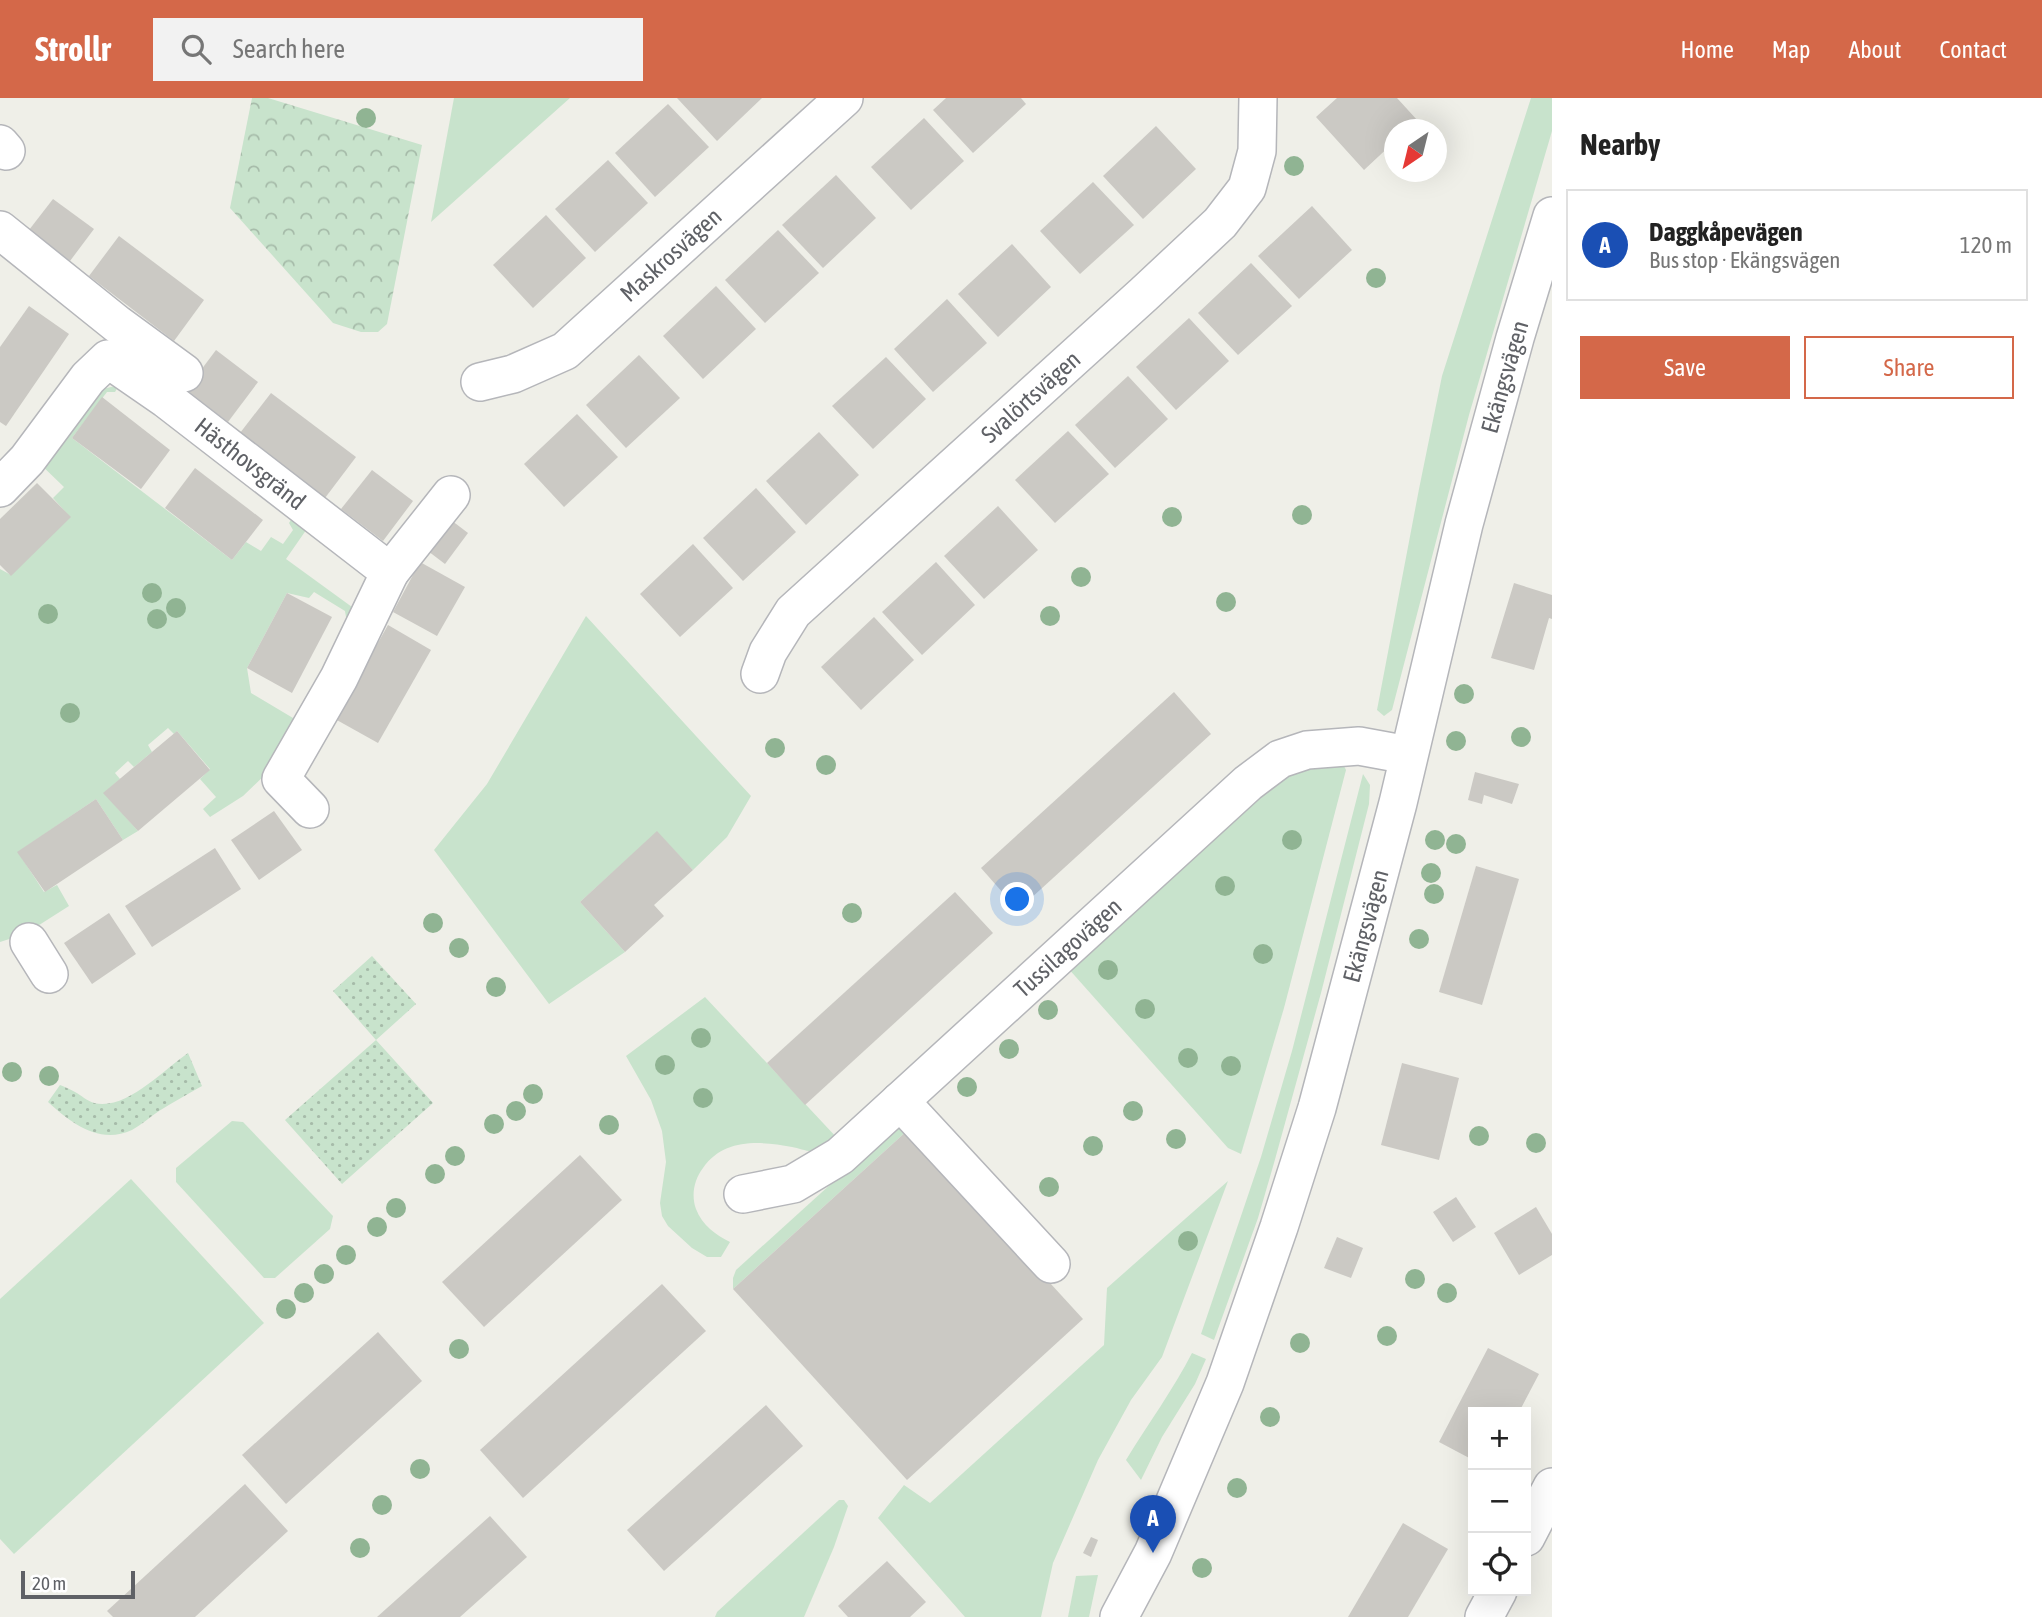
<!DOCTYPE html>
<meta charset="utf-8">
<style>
body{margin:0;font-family:"Asap Condensed",sans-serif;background:#f2f2f2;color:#222}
.controls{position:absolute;right:21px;bottom:21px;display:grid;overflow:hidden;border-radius:0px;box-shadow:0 7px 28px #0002}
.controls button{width:63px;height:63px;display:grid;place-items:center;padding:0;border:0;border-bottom:2px solid #e0e0e0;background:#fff;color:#222;font:35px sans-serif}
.compass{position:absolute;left:1384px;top:21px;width:63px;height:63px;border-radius:50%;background:#fff;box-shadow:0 7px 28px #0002;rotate:215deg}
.scale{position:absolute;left:21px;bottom:18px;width:114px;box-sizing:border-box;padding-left:7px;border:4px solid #5f6166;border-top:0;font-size:19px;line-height:24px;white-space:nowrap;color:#5f6166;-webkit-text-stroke:5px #fff;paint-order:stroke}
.you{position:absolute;left:1018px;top:802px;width:24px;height:24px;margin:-18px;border:5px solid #fff;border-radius:50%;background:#1a73e8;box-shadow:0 0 0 10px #1a73e833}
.badge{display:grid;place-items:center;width:46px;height:46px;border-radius:50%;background:#d46849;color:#fff;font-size:23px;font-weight:700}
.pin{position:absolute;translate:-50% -58px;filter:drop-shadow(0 2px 4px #0008)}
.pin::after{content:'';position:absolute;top:37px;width:24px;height:21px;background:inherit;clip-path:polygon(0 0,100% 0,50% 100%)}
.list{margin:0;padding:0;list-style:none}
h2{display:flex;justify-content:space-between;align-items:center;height:91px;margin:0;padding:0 28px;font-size:30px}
h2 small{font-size:23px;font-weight:400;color:#767676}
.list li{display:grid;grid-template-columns:46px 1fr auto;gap:21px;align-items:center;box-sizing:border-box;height:112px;margin:0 14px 14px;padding:0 14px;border:2px solid #e0e0e0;border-radius:0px}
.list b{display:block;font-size:26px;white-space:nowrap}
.list p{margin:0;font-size:23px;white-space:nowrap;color:#767676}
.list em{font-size:23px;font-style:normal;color:#767676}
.actions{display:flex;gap:14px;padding:21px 28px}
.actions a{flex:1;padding:16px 0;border:2px solid #d46849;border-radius:0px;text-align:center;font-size:24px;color:#d46849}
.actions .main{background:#d46849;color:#fff}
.icon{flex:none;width:38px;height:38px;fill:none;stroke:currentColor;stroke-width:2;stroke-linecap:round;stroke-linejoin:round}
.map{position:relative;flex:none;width:1552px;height:1519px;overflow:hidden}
header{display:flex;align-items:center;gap:42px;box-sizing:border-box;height:98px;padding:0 35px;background:#d46849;color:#fff}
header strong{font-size:33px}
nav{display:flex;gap:38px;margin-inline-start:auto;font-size:24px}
.search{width:490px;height:63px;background:#f2f2f2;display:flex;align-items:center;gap:18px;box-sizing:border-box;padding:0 24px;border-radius:0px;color:#767676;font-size:26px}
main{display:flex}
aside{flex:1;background:#fff}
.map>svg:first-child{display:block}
.green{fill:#c8e3cc}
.forest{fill:url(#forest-crowns)}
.park{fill:url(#park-dots)}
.building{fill:#cbc9c4}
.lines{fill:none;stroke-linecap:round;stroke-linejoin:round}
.minor-casing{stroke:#b5b6ba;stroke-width:40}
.minor{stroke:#fff;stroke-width:37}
.tree{fill:#90b493}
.labels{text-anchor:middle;stroke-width:5;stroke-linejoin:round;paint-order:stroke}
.street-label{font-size:24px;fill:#5f6166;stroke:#fff}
</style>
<header>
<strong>Strollr</strong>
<div class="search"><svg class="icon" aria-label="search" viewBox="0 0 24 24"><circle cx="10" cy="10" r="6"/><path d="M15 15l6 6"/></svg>Search here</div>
<nav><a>Home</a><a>Map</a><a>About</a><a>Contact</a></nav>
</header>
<main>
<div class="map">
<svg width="1552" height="1519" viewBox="0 0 1552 1519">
<defs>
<pattern id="forest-crowns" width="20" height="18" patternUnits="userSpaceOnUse" patternTransform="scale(1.75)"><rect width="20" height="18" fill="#c8e3cc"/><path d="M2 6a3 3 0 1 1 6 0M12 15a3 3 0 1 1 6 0" fill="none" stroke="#a6bba9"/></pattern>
<pattern id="park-dots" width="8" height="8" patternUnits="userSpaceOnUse" patternTransform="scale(1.75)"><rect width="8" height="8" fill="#c8e3cc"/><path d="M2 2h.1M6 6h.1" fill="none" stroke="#a6bba9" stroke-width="1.8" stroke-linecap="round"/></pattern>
</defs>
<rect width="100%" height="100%" fill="#efefe8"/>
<g class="green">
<path d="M 454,0 L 570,0 L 431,124 Z"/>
<path d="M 1531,0 L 1552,0 L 1552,33 L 1469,317 L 1392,612 L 1384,618 L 1377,612 L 1419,391 L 1442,278 Z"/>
<path d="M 119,287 L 115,294 L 107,294 L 72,340 L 232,462 L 246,444 L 261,453 L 271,439 L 283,446 L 293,432 L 289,425 L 296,414 L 311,425 L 286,461 L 363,517 L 357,526 L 346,519 L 345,513 L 314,494 L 309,500 L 287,495 L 247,570 L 251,595 L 293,620 L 308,616 L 272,670 L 243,698 L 210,719 L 203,711 L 216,699 L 200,681 L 210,671 L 177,633 L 174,636 L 168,630 L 148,647 L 152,654 L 134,669 L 128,663 L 115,675 L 120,681 L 104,695 L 138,733 L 123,742 L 96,701 L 18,754 L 44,794 L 57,787 L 69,808 L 25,836 L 0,844 L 0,471 L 11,477 L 70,419 L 53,400 L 64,389 L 37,363 L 95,293 Z"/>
<path d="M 586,518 L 751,698 L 727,739 L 693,772 L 657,734 L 580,804 L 625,854 L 549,906 L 434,752 L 487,686 Z"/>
<path d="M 1343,666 L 1346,672 L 1284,910 L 1241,1056 L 1228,1050 L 1067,869 L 1271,686 L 1304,668 Z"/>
<path d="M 1363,676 L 1370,687 L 1369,706 L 1321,895 L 1274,1065 L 1258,1120 L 1214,1242 L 1201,1236 L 1261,1059 L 1292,953 Z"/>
<path d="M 705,899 L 838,1041 C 831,1045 821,1053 814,1053 C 807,1054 799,1050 792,1049 C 760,1043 724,1040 703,1070 C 694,1082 691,1097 696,1111 C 702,1127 716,1137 730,1144 L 721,1159 L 707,1159 L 692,1150 L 668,1128 L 662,1118 L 660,1105 L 666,1064 L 662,1033 L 651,1002 L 626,958 Z"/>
<path d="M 232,1023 L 243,1024 L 333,1118 L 330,1131 L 275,1180 L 264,1180 L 176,1084 L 176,1070 Z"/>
<path d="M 897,1026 L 909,1031 L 733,1191 L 733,1180 L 736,1172 Z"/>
<path d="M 131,1081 L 264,1225 L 14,1456 L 0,1441 L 0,1201 Z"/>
<path d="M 1228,1083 L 1162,1259 L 1131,1302 L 1098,1362 L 1053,1465 L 1041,1519 L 965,1519 L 878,1420 L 904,1387 L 930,1405 L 1104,1247 L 1107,1190 Z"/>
<path d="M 1192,1255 L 1206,1261 L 1195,1286 L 1162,1339 L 1141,1382 L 1126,1362 C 1148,1326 1173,1292 1192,1255 Z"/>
<path d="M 839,1402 L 844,1402 L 848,1408 L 834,1449 L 804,1519 L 715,1519 L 717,1514 Z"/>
<path d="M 1098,1477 L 1089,1519 L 1068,1519 L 1076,1478 Z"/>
</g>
<path class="forest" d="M 252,0 L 268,0 L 422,47 L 387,226 L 378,234 L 361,234 L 333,225 L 230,110 Z"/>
<g class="park">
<path d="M 372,858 L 416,906 L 376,942 L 433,1005 L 342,1086 L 285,1022 L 376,942 L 333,893 Z"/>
<path d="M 188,955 L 202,988 C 188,996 173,1004 159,1013 C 150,1019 141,1027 132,1032 C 99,1047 71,1025 48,1004 L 60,987 C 65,989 70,991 75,994 C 81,997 87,1003 94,1005 C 126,1013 163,972 188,955 Z"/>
</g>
<g class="building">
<path d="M 677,0 L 762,0 L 717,43 Z"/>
<path d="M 946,0 L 1021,0 L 1026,6 L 973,55 L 933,12 Z"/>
<path d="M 1337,0 L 1397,0 L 1418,23 L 1408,32 L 1394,32 L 1394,44 L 1364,72 L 1316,19 Z"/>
<path d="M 668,6 L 709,49 L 655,99 L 615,55 Z"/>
<path d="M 924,20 L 964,63 L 911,112 L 871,69 Z"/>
<path d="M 1156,28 L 1196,71 L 1143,121 L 1103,78 Z"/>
<path d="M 608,62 L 648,105 L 595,154 L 555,111 Z"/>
<path d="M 836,77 L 876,120 L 823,170 L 782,127 Z"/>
<path d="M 1093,84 L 1134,127 L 1080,176 L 1040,133 Z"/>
<path d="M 53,101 L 94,131 L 70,163 L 29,132 Z"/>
<path d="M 1312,108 L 1352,152 L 1299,201 L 1258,158 Z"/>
<path d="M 546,117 L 586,160 L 533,210 L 493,167 Z"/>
<path d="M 778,132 L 819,175 L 765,225 L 725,182 Z"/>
<path d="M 119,138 L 204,202 L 174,243 L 89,178 Z"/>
<path d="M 1012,146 L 1051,189 L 998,239 L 958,196 Z"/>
<path d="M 1251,165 L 1292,208 L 1238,257 L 1198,215 Z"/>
<path d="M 716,188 L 756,231 L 703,281 L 663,238 Z"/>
<path d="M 947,201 L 987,245 L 933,294 L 894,251 Z"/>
<path d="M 29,208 L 69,236 L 6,328 L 0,324 L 0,249 Z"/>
<path d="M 1189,220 L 1229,263 L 1176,312 L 1136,269 Z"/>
<path d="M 216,252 L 258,284 L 228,324 L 186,292 Z"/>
<path d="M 639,257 L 680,300 L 626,350 L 586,307 Z"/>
<path d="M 886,259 L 926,301 L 873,351 L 832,308 Z"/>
<path d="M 1128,278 L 1168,321 L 1115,370 L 1075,327 Z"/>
<path d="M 271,295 L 356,359 L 325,400 L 240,335 Z"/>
<path d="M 102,299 L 170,352 L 141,391 L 72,340 Z"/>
<path d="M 577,316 L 618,359 L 564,409 L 524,366 Z"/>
<path d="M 1068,333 L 1109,376 L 1055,425 L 1015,382 Z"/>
<path d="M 819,334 L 859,377 L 806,427 L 766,383 Z"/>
<path d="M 195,370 L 263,422 L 232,462 L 165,410 Z"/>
<path d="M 372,372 L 413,403 L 383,443 L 341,411 Z"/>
<path d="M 37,385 L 71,419 L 11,478 L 0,467 L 0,421 Z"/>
<path d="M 756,390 L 796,434 L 743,483 L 703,440 Z"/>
<path d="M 998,408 L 1038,452 L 984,501 L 944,458 Z"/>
<path d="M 443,416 L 468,435 L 445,466 L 420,447 Z"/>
<path d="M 693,446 L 733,490 L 680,539 L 640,496 Z"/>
<path d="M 420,464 L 465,489 L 437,538 L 393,514 Z"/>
<path d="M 936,464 L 975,507 L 922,557 L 882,514 Z"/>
<path d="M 1514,485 L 1552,497 L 1552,521 L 1549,520 L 1534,572 L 1491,560 Z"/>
<path d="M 287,495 L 332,519 L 292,595 L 247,570 Z"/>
<path d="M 874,519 L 914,562 L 861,612 L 821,569 Z"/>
<path d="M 388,527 L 431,552 L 378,645 L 335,621 Z"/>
<path d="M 1174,594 L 1211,636 L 1018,812 L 981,770 Z"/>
<path d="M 177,633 L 210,672 L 138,733 L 103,695 Z"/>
<path d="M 1475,674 L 1519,686 L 1512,706 L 1484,697 L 1482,706 L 1468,702 Z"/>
<path d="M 96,701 L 123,742 L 45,794 L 17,754 Z"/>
<path d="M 274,713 L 302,752 L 259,782 L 231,742 Z"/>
<path d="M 657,733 L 693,772 L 654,807 L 664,818 L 625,854 L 580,804 Z"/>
<path d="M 215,750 L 241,791 L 152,849 L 125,808 Z"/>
<path d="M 1476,768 L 1519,781 L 1482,907 L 1439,894 Z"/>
<path d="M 955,794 L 993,835 L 805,1007 L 767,965 Z"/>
<path d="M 109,815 L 136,856 L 92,886 L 64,845 Z"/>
<path d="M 1402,965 L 1459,980 L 1439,1062 L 1381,1047 Z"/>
<path d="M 909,1031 L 1083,1221 L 907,1382 L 733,1191 Z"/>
<path d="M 580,1057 L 622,1102 L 484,1229 L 442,1184 Z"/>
<path d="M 1456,1099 L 1476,1129 L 1453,1144 L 1433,1114 Z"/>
<path d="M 1536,1109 L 1552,1136 L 1552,1157 L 1519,1177 L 1494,1135 Z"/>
<path d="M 1337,1139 L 1363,1150 L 1351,1180 L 1324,1170 Z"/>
<path d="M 662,1186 L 706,1233 L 523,1400 L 480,1352 Z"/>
<path d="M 378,1234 L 422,1283 L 286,1406 L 242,1357 Z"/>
<path d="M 1488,1250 L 1539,1276 L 1519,1314 L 1473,1314 L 1473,1362 L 1439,1344 Z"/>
<path d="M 766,1307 L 803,1348 L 664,1473 L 627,1432 Z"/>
<path d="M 245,1386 L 288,1433 L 195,1519 L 113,1519 L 107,1513 Z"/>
<path d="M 490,1418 L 527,1459 L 460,1519 L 377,1519 Z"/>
<path d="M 1403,1425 L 1448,1451 L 1408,1519 L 1348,1519 Z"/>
<path d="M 1091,1439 L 1098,1442 L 1091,1459 L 1083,1455 Z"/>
<path d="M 887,1463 L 926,1504 L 910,1519 L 848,1519 L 838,1508 Z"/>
</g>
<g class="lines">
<defs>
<g id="minor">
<path d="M 0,46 L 6,53"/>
<path d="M 0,132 L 117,226 L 184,275"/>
<path d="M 480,284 L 513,276 L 565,253 L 844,0"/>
<path d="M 0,390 L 27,362 L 88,280 L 108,261 L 166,301 L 390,474 L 339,580 L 281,681 L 310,711"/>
<path d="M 390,474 L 451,397"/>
<path d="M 760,576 L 768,554 L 793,514 L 1144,196 L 1220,125 L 1247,90 L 1257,53 L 1258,0"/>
<path d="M 29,844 L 49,876"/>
<path d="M 900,1003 L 1051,1166"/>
<path d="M 743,1096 L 793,1086 L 840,1058 L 1248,685 L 1280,661 L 1307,652 L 1359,648 L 1408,657"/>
<path d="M 1526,1439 L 1552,1389"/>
<path d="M 1119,1519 L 1153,1455 L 1225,1285 L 1279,1129 L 1317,1010 L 1398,705 L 1464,426 L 1515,240 L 1552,118"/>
<path d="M 1484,1519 L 1498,1493"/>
</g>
</defs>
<use href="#minor" class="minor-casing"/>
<use href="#minor" class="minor"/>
</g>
<g class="tree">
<circle cx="366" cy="20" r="10"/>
<circle cx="1294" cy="68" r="10"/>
<circle cx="1376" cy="180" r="10"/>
<circle cx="1302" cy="417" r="10"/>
<circle cx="1172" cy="419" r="10"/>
<circle cx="1081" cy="479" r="10"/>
<circle cx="152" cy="495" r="10"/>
<circle cx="1226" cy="504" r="10"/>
<circle cx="176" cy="510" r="10"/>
<circle cx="48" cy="516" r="10"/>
<circle cx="1050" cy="518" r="10"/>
<circle cx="157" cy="521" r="10"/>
<circle cx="1464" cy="596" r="10"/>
<circle cx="70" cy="615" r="10"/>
<circle cx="1521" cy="639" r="10"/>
<circle cx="1456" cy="643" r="10"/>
<circle cx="775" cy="650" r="10"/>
<circle cx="826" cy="667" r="10"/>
<circle cx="1292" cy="742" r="10"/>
<circle cx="1435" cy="742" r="10"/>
<circle cx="1456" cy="746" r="10"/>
<circle cx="1431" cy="775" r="10"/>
<circle cx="1225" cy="788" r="10"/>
<circle cx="1434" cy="796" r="10"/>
<circle cx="852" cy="815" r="10"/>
<circle cx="433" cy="825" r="10"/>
<circle cx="1419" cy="841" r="10"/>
<circle cx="459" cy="850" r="10"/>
<circle cx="1263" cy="856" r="10"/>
<circle cx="1108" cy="872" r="10"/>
<circle cx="496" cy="889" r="10"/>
<circle cx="1145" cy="911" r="10"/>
<circle cx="1048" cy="912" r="10"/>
<circle cx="701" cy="940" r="10"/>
<circle cx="1009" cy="951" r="10"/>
<circle cx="1188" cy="960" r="10"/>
<circle cx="665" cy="967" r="10"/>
<circle cx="1231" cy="968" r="10"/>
<circle cx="12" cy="974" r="10"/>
<circle cx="49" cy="978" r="10"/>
<circle cx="967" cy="989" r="10"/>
<circle cx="533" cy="996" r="10"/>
<circle cx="703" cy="1000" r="10"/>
<circle cx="516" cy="1013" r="10"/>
<circle cx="1133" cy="1013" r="10"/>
<circle cx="494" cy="1026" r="10"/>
<circle cx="609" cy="1027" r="10"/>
<circle cx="1479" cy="1038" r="10"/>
<circle cx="1176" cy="1041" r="10"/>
<circle cx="1536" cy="1045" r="10"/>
<circle cx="1093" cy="1048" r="10"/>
<circle cx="455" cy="1058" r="10"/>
<circle cx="435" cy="1076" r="10"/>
<circle cx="1049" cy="1089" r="10"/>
<circle cx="396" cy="1110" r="10"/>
<circle cx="377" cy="1129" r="10"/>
<circle cx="1188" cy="1143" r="10"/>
<circle cx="346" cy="1157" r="10"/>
<circle cx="324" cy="1176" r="10"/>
<circle cx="1415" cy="1181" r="10"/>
<circle cx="304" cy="1195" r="10"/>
<circle cx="1447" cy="1195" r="10"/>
<circle cx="286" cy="1211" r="10"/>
<circle cx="1387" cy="1238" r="10"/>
<circle cx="1300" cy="1245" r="10"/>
<circle cx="459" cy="1251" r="10"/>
<circle cx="1270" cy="1319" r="10"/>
<circle cx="420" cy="1371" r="10"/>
<circle cx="1237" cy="1390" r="10"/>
<circle cx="382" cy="1407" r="10"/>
<circle cx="360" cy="1450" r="10"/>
<circle cx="1202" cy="1470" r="10"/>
</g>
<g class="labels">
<g class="street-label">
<text transform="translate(671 157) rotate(-42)" y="8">Maskrosvägen</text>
<text transform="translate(1505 279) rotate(-74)" y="8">Ekängsvägen</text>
<text transform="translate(1031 299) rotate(-42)" y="8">Svalörtsvägen</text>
<text transform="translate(250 366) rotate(38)" y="8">Hästhovsgränd</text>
<text transform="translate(1366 828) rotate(-75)" y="8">Ekängsvägen</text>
<text transform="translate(1068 850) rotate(-42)" y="8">Tussilagovägen</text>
</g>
</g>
</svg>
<div class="controls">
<button>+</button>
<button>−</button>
<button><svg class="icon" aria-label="locate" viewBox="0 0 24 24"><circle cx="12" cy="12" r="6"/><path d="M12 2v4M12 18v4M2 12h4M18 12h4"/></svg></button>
</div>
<svg class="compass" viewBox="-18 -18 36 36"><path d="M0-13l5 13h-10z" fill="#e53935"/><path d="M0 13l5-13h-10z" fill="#767676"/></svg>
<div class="scale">20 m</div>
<div class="you"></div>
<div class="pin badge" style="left:1153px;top:1455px;background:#1a4fb4">A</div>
</div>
<aside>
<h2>Nearby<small></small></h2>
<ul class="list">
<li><span class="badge" style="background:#1a4fb4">A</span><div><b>Daggkåpevägen</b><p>Bus stop · Ekängsvägen</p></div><em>120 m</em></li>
</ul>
<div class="actions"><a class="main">Save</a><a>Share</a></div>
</aside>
</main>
